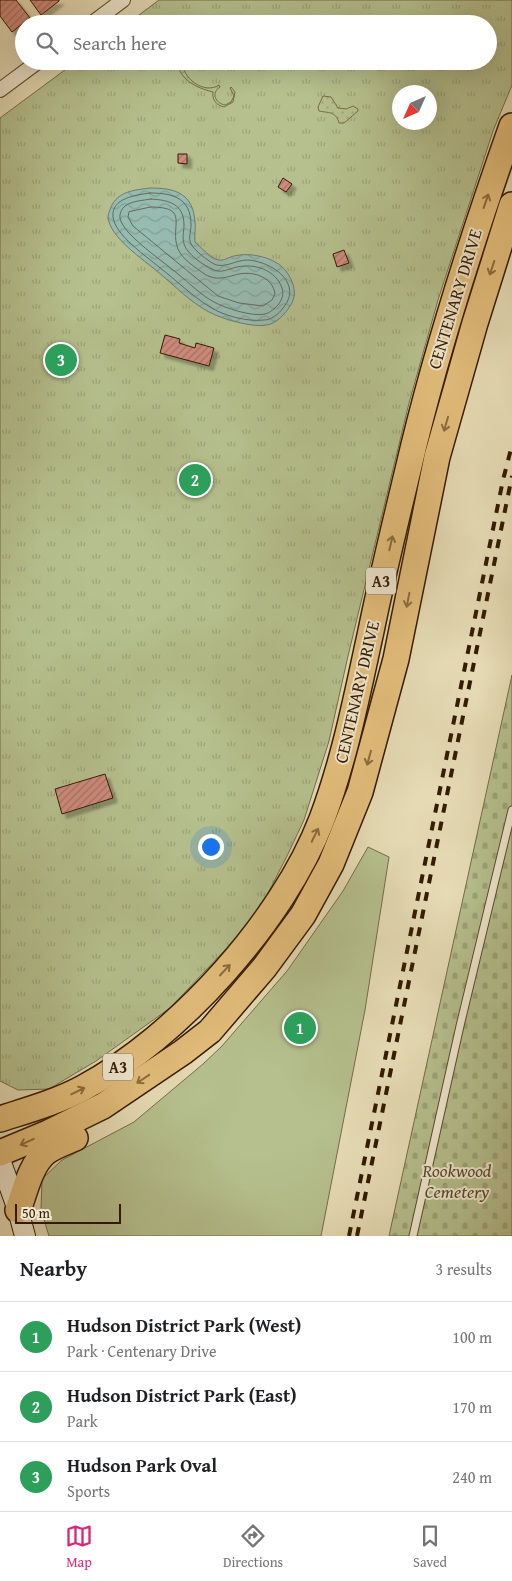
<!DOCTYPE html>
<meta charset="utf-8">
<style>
body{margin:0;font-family:"Gentium Book Plus",serif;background:#f6f6f6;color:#202124}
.compass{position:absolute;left:392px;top:85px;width:45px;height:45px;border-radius:50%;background:#fff;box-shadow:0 5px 20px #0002;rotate:225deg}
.scale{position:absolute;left:15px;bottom:12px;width:106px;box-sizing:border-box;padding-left:5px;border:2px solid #341a00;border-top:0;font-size:14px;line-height:18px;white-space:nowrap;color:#341a00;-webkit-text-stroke:4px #efe8d0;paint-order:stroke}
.you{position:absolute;left:210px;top:846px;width:18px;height:18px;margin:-12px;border:4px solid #fff;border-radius:50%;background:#1a73e8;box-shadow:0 0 0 8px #1a73e833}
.badge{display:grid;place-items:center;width:32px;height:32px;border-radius:50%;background:#db2777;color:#fff;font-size:16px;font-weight:700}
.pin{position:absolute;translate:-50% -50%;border:2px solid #fff;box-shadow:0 1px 5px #0006}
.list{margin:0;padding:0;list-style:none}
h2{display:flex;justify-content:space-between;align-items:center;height:65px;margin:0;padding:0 20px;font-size:21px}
h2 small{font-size:16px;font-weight:400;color:#757577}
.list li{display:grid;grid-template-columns:32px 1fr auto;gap:15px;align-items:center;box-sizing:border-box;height:70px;padding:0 20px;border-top:1px solid #e0e0e0}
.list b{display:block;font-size:19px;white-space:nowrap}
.list p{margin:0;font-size:16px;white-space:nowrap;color:#757577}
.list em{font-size:16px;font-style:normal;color:#757577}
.icon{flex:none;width:28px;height:28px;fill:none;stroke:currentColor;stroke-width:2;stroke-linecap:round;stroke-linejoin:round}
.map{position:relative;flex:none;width:512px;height:1236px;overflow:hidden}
.search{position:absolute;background:#fff;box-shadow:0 5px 20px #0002;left:15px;right:15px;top:15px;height:55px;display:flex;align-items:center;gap:12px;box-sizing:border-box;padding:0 18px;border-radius:28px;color:#757577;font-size:19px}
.sheet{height:275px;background:#fff}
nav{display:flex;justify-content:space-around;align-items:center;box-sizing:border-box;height:70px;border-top:1px solid #e0e0e0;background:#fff;font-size:14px;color:#757577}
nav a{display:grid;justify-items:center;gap:2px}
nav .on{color:#db2777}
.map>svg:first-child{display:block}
.grass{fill:#b5c08e;stroke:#746d47}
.cemetery{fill:url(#cemetery-stones);stroke:#746d47}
.park{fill:url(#park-tufts);stroke:#746d47;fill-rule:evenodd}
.garden{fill:url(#garden-dots);stroke:#746d47}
.water{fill:url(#water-waves);stroke:#6f7b6a}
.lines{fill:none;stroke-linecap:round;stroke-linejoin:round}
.shore{stroke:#656a58;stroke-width:1}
.building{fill:url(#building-hatch);stroke:#341a00;filter:url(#shadow)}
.lane-casing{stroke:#604a2e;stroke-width:9}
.street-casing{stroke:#604a2e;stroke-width:16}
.secondary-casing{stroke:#341a00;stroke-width:22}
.highway-casing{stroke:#341a00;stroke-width:28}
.lane{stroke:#efe8d0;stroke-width:7}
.street{stroke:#efe8d0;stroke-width:14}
.secondary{stroke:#efe8d0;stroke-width:20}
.highway{stroke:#e3be7b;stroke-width:25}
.rail{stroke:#341a00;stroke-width:4;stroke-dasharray:9 9;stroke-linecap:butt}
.oneway{stroke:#8c6c3e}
.labels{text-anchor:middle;stroke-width:4;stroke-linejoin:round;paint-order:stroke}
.shield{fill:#efe8d0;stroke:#6c583e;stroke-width:1}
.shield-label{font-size:16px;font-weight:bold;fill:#341a00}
.street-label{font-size:18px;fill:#341a00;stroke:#efe8d0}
.park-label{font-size:18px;font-style:italic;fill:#5b4c2b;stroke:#efe8d0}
</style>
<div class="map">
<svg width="512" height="1236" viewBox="0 0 512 1236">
<defs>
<pattern id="cemetery-stones" width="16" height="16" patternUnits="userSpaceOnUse" patternTransform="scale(1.25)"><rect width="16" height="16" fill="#b5c08e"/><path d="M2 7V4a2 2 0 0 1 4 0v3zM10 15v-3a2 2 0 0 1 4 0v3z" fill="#9ca479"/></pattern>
<pattern id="park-tufts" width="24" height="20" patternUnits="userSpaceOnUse" patternTransform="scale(1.25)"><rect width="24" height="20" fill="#b5c08e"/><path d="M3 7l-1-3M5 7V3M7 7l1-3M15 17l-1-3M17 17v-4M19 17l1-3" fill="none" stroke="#9ca479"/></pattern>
<pattern id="garden-dots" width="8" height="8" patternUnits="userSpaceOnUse" patternTransform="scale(1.25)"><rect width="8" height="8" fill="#b5c08e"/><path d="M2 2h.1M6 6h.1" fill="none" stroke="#9ca479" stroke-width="1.8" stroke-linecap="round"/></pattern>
<pattern id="water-waves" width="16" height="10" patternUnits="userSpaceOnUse" patternTransform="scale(1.25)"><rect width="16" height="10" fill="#96bbb1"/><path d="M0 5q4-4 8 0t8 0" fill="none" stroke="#82a096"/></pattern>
<pattern id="building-hatch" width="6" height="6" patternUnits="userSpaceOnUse" patternTransform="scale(1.25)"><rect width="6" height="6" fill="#cf8b7e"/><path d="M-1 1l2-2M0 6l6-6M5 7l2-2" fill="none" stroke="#a97165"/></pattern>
<filter id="shadow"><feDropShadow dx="4.5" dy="4.5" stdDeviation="1" flood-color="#0004"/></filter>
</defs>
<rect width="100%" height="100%" fill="#e6dcb6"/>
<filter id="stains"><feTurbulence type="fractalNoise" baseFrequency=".004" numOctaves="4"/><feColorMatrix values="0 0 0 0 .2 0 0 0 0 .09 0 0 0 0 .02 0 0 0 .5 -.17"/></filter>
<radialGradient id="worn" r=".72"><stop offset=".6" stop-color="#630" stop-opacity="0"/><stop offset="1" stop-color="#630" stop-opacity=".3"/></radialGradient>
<path class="grass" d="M 368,847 L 389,857 L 365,1010 L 321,1236 L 49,1236 L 41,1210 L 42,1179 L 62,1160 L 134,1122 L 203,1064 L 222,1046 L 287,971 L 343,891 Z"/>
<path class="cemetery" d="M 512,675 L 512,1236 L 389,1236 Z"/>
<path class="park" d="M 159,0 L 512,0 L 512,85 L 493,131 L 438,300 L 409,403 L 348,656 L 329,741 L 304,820 L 287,856 L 264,901 L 241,933 L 170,1008 L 96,1061 L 49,1089 L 18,1090 L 0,1081 L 0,118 L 77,61 L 488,61 L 488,24 L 127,24 ZM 400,92 L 430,92 L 430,122 L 400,122 Z"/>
<g class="garden">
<path d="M 177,61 L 182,61 C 182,78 204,95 219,85 L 220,87 C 211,93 215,103 225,105 L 231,102 L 234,96 L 230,88 L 231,87 L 235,92 L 233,102 L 224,107 C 216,105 212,100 213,92 C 197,88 179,80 177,61 Z"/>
<path d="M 323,96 L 331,97 L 338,108 L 346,109 L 353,106 L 358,109 L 358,111 L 344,123 L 339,123 C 336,111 328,113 319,111 L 318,107 Z"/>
</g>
<path class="water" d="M 150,188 C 175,188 193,193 195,222 C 196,229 194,235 195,242 C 201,247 211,259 219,260 C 224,261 229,257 234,256 C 250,252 275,257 286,271 C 294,282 298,295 290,306 C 285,314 277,323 267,325 C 253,328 222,319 209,312 C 190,302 174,285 158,272 C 143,259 110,238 108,217 C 108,214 110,210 111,207 C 118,191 135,190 150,188 Z"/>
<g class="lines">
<g class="shore">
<path d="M 150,193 C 173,193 191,198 191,225 C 191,232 188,238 191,244 C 195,251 207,260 214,264 C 224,269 236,260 247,260 C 271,261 304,283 283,308 C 279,314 271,320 264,320 C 248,322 224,316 210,307 C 192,296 176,280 159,267 C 146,256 115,235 113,217 C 111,198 136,195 150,193 Z"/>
<path d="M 151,199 C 169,200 184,204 184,225 C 184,232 182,237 184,244 C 187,254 203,265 212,269 C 221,274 228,269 237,267 C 254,263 276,270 282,288 C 284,294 282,300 278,305 C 275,308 270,313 265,314 C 252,317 225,308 214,302 C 201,295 189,283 178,274 C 161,260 143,248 128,232 C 125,228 119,221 120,215 C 122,201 140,201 151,199 Z"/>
<path d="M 151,207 C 191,207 169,226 178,249 C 182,259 195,267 203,273 C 216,282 226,277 239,274 C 255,271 273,278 275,294 L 272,300 L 263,306 L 239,303 L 218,296 L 133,226 L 128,217 L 129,212 Z"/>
</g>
</g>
<g class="building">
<path d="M 0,0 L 16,0 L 30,18 L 12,32 L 0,16 Z"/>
<path d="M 30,0 L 59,0 L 59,1 L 41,15 Z"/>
<path d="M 178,154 L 187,154 L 187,164 L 178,163 Z"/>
<path d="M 283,178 L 292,184 L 286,192 L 278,187 Z"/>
<path d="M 344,250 L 349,263 L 337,267 L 333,254 Z"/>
<path d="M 165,335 L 180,339 L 179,343 L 195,348 L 196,343 L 214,348 L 209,366 L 160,353 Z"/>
<path d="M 105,774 L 113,798 L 62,814 L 55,789 Z"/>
</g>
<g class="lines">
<defs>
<path id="lane" d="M 413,1236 L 460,1026 L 512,810"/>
<g id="street">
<path d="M 91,24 L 123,0"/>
<path d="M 0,90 L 39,61"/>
</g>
<path id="secondary" d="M 0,1160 L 18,1210 L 25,1236"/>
<g id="highway">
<path d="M 0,1119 C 28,1110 57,1102 83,1088 C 178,1037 283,921 322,819 C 345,758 357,695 371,631 C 382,577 395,524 408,470 C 435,353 472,239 512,126"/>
<path d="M 0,1153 L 48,1133 L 103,1106 L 183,1052 L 210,1031 L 264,968 L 303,915 L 331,864 L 360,792 L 396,659 L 437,457 L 475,323 L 512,205"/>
<path d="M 18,1210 C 25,1192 30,1165 46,1152 C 54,1146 66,1142 75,1138"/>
</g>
</defs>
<use href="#lane" class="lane-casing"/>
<use href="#street" class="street-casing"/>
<use href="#secondary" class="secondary-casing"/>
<use href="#highway" class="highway-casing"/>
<use href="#lane" class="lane"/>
<use href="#street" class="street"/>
<use href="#secondary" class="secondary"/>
<use href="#highway" class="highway"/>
<g class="rail">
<path d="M 349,1236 L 503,480 L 512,445"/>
<path d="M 357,1236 L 512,476"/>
</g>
</g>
<defs><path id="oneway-shaft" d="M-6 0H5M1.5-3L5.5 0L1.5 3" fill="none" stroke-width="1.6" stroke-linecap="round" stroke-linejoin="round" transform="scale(1.25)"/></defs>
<g class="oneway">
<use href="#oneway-shaft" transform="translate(486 201) rotate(-71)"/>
<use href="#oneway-shaft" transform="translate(492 268) rotate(108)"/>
<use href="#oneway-shaft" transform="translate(446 424) rotate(106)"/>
<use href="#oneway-shaft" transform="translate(391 543) rotate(-77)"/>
<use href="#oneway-shaft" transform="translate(408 600) rotate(101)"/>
<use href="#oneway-shaft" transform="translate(369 758) rotate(105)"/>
<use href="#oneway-shaft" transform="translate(315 835) rotate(-64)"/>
<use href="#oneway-shaft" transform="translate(225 970) rotate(-47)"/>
<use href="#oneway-shaft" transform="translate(143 1079) rotate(146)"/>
<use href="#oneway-shaft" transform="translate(78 1091) rotate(-26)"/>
<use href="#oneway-shaft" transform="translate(27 1142) rotate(156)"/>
</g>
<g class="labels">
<g class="shield">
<rect x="366" y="567.5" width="30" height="27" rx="4"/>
<rect x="103" y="1053.5" width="30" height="27" rx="4"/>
</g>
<g class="shield-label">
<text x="381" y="587">A3</text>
<text x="118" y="1073">A3</text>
</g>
<g class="street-label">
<text transform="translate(455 299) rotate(-73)" y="6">CENTENARY DRIVE</text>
<text transform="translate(357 692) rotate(-77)" y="6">CENTENARY DRIVE</text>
</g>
<g class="park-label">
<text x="457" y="1177">Rookwood<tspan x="457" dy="21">Cemetery</tspan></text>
</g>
</g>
<rect width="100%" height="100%" filter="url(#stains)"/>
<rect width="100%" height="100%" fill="url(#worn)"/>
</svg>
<svg class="compass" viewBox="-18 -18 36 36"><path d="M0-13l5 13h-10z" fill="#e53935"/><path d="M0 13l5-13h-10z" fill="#757577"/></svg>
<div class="scale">50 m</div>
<div class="you"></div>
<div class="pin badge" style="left:300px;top:1028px;background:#2e9e5b">1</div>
<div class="pin badge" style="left:195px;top:480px;background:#2e9e5b">2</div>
<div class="pin badge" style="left:61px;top:360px;background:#2e9e5b">3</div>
<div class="search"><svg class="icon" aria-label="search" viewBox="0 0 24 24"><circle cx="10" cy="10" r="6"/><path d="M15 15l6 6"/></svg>Search here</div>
</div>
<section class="sheet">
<h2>Nearby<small>3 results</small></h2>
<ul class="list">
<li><span class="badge" style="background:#2e9e5b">1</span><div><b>Hudson District Park (West)</b><p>Park · Centenary Drive</p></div><em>100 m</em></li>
<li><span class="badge" style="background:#2e9e5b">2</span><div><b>Hudson District Park (East)</b><p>Park</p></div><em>170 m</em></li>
<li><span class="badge" style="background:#2e9e5b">3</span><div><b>Hudson Park Oval</b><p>Sports</p></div><em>240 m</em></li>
</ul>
</section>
<nav>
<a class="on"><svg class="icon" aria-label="map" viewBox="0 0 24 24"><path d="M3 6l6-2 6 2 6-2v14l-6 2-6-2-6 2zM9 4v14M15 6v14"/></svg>Map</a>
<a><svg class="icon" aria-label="directions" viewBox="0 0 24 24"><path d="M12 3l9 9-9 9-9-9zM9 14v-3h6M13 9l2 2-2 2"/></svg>Directions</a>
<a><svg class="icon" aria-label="saved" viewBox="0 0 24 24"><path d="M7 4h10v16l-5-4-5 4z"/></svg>Saved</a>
</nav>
